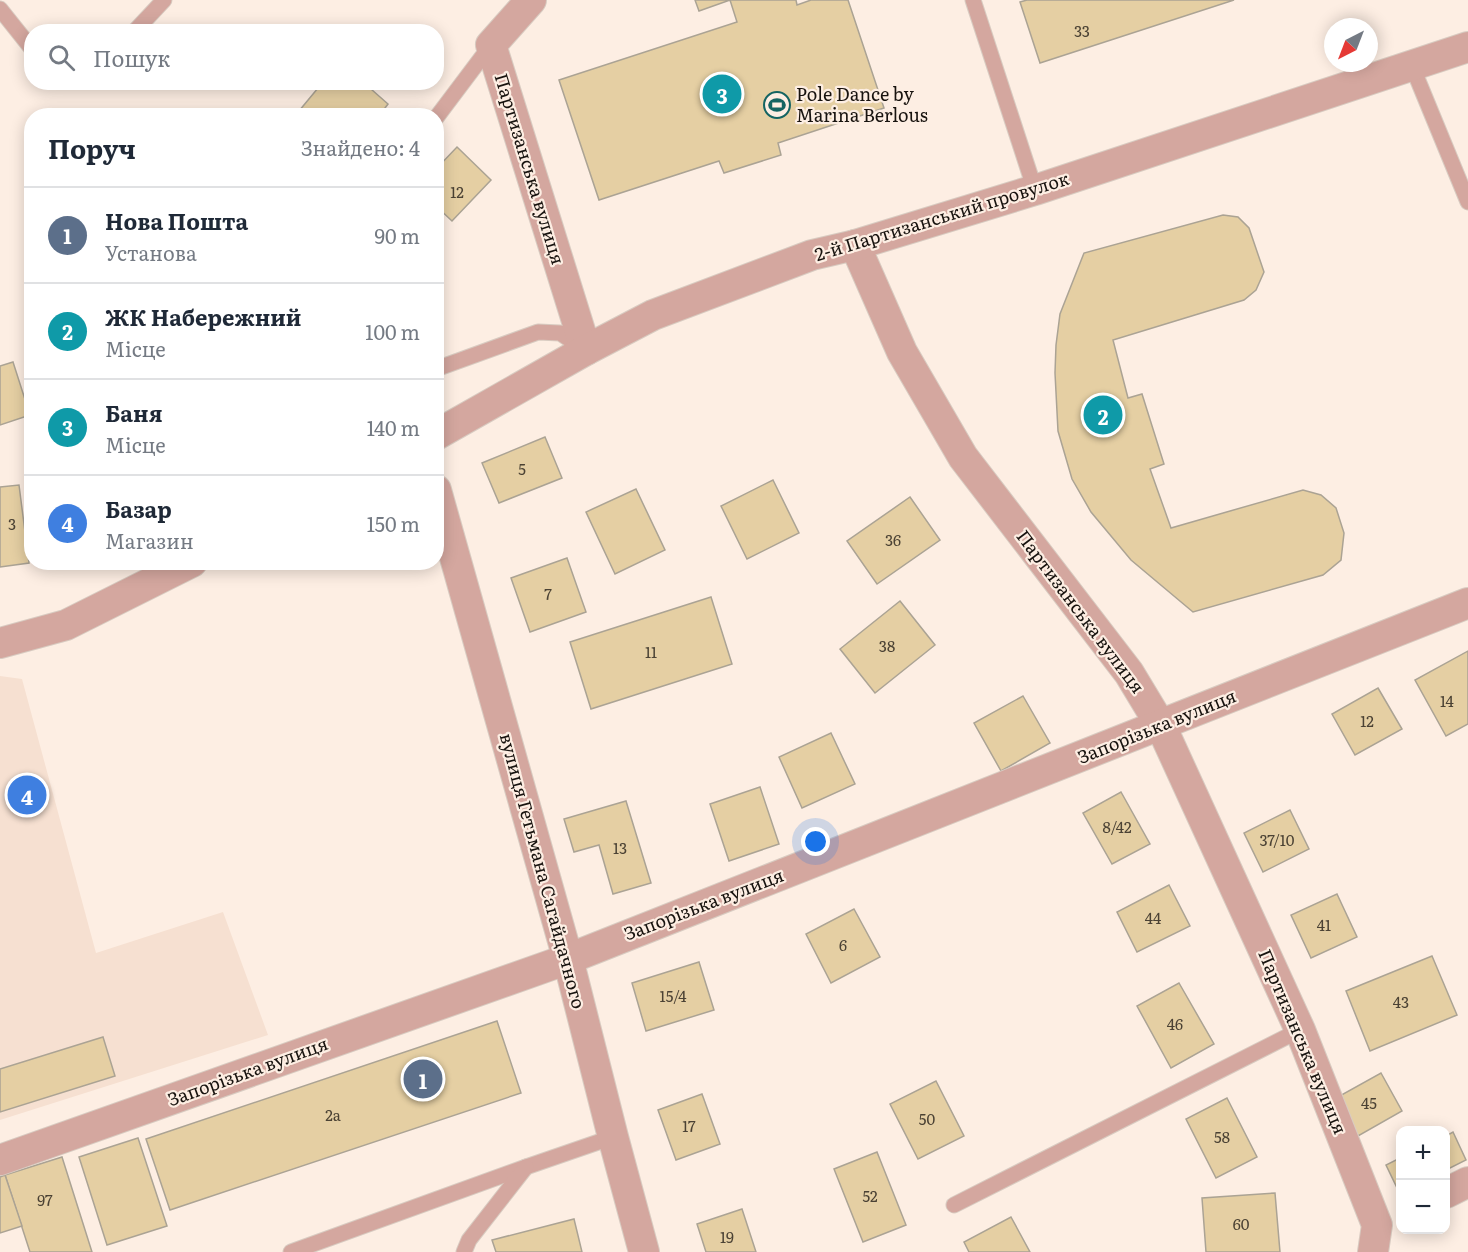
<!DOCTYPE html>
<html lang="uk">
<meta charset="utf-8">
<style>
body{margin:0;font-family:Literata,serif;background:#f6f6f7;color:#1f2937}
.controls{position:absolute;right:18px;bottom:18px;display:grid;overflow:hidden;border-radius:12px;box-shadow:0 3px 15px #0003}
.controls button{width:54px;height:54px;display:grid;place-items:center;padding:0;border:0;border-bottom:2px solid #e0e1e3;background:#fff;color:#1f2937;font:30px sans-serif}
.compass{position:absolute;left:1324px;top:18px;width:54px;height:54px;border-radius:50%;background:#fff;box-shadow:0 3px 15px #0003;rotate:222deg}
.you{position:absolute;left:816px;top:842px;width:21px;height:21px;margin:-15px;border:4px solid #fff;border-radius:50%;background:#1a73e8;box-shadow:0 0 0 9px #1a73e833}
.badge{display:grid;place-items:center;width:39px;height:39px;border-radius:50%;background:#db2777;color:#fff;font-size:20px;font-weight:700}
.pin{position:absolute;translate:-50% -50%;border:3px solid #fff;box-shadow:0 2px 6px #0006}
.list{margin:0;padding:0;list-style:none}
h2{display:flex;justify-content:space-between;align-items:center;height:78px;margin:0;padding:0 24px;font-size:26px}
h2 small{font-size:20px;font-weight:400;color:#747a83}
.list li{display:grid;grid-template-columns:39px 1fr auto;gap:18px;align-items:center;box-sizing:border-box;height:96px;padding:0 24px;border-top:2px solid #e0e1e3}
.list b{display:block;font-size:22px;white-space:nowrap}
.list p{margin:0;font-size:20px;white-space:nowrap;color:#747a83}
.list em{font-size:20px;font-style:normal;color:#747a83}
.icon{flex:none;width:33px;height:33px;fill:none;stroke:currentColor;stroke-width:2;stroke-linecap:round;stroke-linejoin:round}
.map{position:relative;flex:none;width:1468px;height:1252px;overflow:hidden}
.search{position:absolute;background:#fff;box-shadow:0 3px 15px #0003;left:24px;top:24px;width:420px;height:66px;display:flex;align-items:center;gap:15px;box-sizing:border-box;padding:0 21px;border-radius:24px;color:#747a83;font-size:22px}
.panel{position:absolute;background:#fff;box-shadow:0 3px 15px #0003;left:24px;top:108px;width:420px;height:462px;border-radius:24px}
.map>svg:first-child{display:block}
.built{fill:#f6e0d1}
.building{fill:#e5cfa3;stroke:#aba394;stroke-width:1.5}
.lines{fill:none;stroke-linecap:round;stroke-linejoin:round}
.service-casing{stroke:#d8cbc1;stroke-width:17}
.minor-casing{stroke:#d8cbc1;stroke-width:32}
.service{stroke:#d4a79f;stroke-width:15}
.minor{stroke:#d4a79f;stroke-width:30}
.labels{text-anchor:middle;stroke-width:4.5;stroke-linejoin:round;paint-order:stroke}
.number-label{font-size:15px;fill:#4b4234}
.poi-label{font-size:18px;fill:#18130f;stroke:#fdeee3;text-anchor:start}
.street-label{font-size:18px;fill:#18130f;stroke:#fdeee3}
</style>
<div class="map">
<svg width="1468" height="1252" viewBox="0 0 1468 1252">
<rect width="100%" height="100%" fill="#fdeee3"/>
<path class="built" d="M 0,676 L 22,679 L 96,953 L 223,912 L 268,1035 L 0,1120 Z"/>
<g class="building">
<path d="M 695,0 L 796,0 L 797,5 L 811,0 L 848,0 L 884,108 L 778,143 L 781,155 L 724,173 L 719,161 L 599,200 L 559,80 L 737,22 L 730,0 L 699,11 Z"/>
<path d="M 1027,0 L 1234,0 L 1040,63 L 1020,2 Z"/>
<path d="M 323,82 L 363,82 L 388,104 L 379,116 L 305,116 L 299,111 Z"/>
<path d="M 457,147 L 491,180 L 452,221 L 436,206 L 436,169 Z"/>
<path d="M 1223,215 L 1238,217 L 1249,228 L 1264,272 L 1256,290 L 1244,300 L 1113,340 L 1128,398 L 1142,394 L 1164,464 L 1150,469 L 1171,528 L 1303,490 L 1321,495 L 1336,508 L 1344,533 L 1341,560 L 1323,575 L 1193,612 L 1131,560 L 1091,512 L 1072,479 L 1058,431 L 1055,373 L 1056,345 L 1060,314 L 1084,253 Z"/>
<path d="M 13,362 L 30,415 L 0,425 L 0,366 Z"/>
<path d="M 545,437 L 562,478 L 499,503 L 482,463 Z"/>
<path d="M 773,480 L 799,533 L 747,559 L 721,506 Z"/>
<path d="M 19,485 L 29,563 L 0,567 L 0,487 Z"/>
<path d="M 636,489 L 665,550 L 615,574 L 586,512 Z"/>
<path d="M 910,497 L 940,540 L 877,584 L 847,541 Z"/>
<path d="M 567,558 L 586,612 L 530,632 L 511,578 Z"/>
<path d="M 711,597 L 732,664 L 591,709 L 570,642 Z"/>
<path d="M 900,601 L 935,645 L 875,693 L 840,649 Z"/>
<path d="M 1468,651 L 1468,724 L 1446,736 L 1415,680 Z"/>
<path d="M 1378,688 L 1402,729 L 1355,755 L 1332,714 Z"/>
<path d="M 1023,696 L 1050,743 L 1001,771 L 974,723 Z"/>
<path d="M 831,733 L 855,784 L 802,808 L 779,757 Z"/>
<path d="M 760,787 L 779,844 L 729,861 L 710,804 Z"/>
<path d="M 1121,792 L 1150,844 L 1112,864 L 1083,813 Z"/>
<path d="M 626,801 L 651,883 L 613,894 L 599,845 L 574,852 L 564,819 Z"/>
<path d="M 1290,810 L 1309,849 L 1263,872 L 1244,833 Z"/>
<path d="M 1169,885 L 1190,926 L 1137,952 L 1117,912 Z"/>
<path d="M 1337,894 L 1357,937 L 1311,958 L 1291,915 Z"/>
<path d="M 854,909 L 880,957 L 831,983 L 806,934 Z"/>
<path d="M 1432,956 L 1457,1015 L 1370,1051 L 1346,991 Z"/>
<path d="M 699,962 L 714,1010 L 646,1031 L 632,983 Z"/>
<path d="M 1179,983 L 1214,1044 L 1171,1068 L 1137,1006 Z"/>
<path d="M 497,1021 L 521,1093 L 170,1210 L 146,1139 Z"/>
<path d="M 103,1037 L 115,1076 L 0,1112 L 0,1069 Z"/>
<path d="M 1381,1073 L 1402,1111 L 1358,1136 L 1336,1098 Z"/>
<path d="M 936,1081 L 964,1136 L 918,1159 L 890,1104 Z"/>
<path d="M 702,1094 L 720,1144 L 676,1160 L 658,1110 Z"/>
<path d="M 1227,1098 L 1257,1157 L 1216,1178 L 1186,1119 Z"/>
<path d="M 1453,1132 L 1466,1160 L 1446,1170 L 1446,1136 Z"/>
<path d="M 138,1138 L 167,1226 L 107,1245 L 79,1157 Z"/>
<path d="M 877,1152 L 906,1225 L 863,1242 L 834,1169 Z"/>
<path d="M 62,1157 L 92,1252 L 30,1252 L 5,1175 Z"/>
<path d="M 1400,1158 L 1400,1192 L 1399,1192 L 1386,1165 Z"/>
<path d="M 5,1175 L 22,1226 L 0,1233 L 0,1177 Z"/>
<path d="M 1275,1193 L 1280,1252 L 1206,1252 L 1202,1198 Z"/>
<path d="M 742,1209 L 756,1252 L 706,1252 L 697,1224 Z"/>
<path d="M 1011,1217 L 1030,1252 L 969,1252 L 964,1242 Z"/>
<path d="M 574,1219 L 582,1252 L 496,1252 L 492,1240 Z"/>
</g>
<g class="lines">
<defs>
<g id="service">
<path d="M 973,0 L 1035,190"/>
<path d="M 0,9 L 32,49"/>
<path d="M 134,32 L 164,0"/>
<path d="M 1412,66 L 1468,202"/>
<path d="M 436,118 L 491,45"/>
<path d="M 436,369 L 538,332 L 560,333 L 584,349"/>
<path d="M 954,1205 L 1300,1030"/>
<path d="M 291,1252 L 526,1167 L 613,1137"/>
<path d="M 464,1252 L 469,1240 L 526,1167"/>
</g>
<g id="minor">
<path d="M 531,0 L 491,45 L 586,350"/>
<path d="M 855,245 L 902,352 L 963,457 L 1129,673 L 1161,726 L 1300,1030 L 1377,1225 L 1373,1252"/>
<path d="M 436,435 L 586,350 L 653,315 L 812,255 L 855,245 L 1035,190 L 1468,47"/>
<path d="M 436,490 L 568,959 L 613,1137 L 644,1252"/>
<path d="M 0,643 L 66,625 L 192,562"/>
<path d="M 0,1160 L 568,959 L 1468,603"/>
<path d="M 1446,1193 L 1468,1182"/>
</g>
</defs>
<use href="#service" class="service-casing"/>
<use href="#minor" class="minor-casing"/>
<use href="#service" class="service"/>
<use href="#minor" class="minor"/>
</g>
<defs>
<symbol id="stadium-ring" viewBox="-11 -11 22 22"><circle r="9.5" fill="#fdeee3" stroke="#146462" stroke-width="1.5"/><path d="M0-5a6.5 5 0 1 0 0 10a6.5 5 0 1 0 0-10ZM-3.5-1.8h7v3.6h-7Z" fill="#146462"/></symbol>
</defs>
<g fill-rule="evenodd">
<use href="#stadium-ring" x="762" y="90" width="30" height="30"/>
</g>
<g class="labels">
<g class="number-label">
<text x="1082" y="37">33</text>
<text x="457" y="198">12</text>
<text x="522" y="475">5</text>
<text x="12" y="530">3</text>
<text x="893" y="546">36</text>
<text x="548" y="600">7</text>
<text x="887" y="652">38</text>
<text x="651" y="658">11</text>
<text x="1447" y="707">14</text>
<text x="1367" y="727">12</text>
<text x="1117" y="833">8/42</text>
<text x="1277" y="846">37/10</text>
<text x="620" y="854">13</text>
<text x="1153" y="924">44</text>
<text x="1324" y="931">41</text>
<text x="843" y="951">6</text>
<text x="673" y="1002">15/4</text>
<text x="1401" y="1008">43</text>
<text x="1175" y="1030">46</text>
<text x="1369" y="1109">45</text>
<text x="333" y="1121">2а</text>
<text x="927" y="1125">50</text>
<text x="689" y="1132">17</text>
<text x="1222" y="1143">58</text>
<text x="870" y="1202">52</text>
<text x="45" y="1206">97</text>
<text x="1241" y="1230">60</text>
<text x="727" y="1243">19</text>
</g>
<g class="poi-label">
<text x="796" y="101">Pole Dance by<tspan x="796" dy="21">Marina Berlous</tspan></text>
</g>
<g class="street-label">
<text transform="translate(529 169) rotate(73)" y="6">Партизанська вулиця</text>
<text transform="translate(942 217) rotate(-17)" y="6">2-й Партизанський провулок</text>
<text transform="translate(1080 612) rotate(53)" y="6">Партизанська вулиця</text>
<text transform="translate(1157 727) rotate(-22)" y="6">Запорізька вулиця</text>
<text transform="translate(542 871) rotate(75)" y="6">вулиця Гетьмана Сагайдачного</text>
<text transform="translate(704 905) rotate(-21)" y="6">Запорізька вулиця</text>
<text transform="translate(1302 1042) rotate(67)" y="6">Партизанська вулиця</text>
<text transform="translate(248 1072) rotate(-20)" y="6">Запорізька вулиця</text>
</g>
</g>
</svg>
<div class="controls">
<button>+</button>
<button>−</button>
</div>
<svg class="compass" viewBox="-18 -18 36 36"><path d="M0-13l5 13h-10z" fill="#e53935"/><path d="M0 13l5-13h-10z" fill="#747a83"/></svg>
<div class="you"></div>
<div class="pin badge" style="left:423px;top:1079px;background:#5c6f8a">1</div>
<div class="pin badge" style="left:1103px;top:415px;background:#0f9aa8">2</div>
<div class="pin badge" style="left:722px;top:94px;background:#0f9aa8">3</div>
<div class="pin badge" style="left:27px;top:795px;background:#3f7fe0">4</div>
<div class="search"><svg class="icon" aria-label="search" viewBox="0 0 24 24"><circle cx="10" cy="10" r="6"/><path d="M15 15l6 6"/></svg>Пошук</div>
<section class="panel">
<h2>Поруч<small>Знайдено: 4</small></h2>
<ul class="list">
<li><span class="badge" style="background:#5c6f8a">1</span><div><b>Нова Пошта</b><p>Установа</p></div><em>90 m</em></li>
<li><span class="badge" style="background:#0f9aa8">2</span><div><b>ЖК Набережний</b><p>Місце</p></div><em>100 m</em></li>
<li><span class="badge" style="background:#0f9aa8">3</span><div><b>Баня</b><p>Місце</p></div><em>140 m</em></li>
<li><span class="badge" style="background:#3f7fe0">4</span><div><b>Базар</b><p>Магазин</p></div><em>150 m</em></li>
</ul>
</section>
</div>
